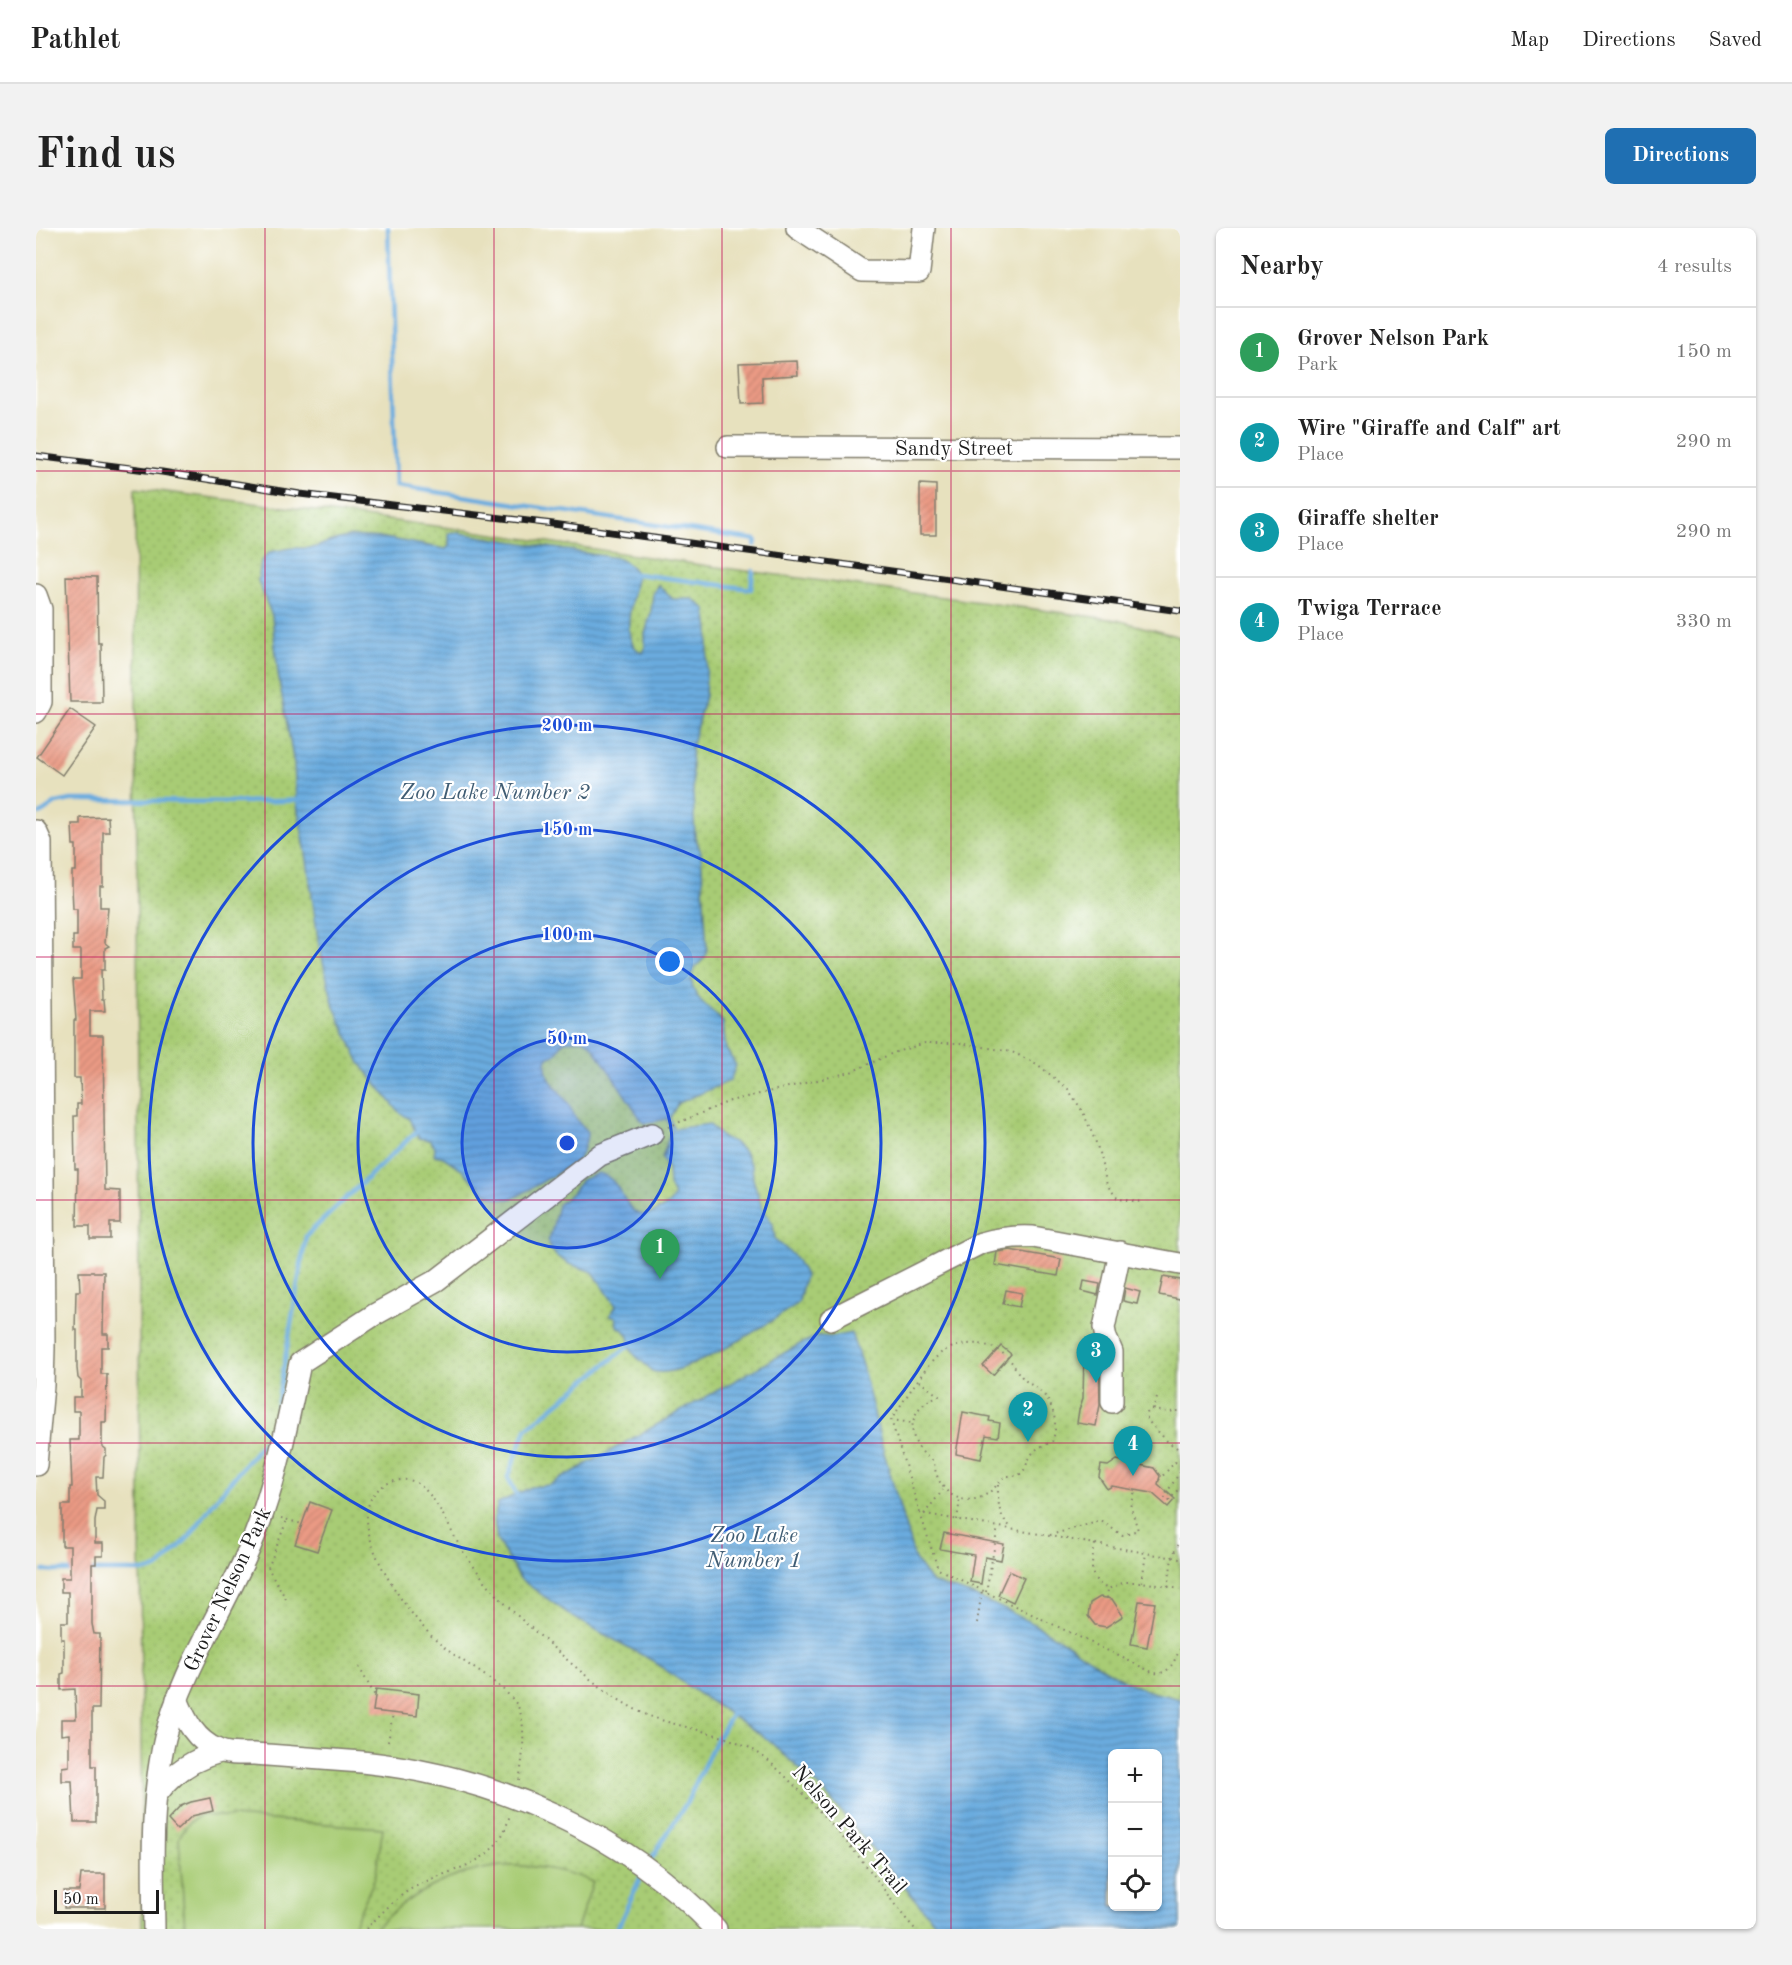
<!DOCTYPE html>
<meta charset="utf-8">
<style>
body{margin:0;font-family:"Old Standard TT",serif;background:#f2f2f2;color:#222}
.controls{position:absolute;right:18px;bottom:18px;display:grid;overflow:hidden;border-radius:9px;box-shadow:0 2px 4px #0004}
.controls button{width:54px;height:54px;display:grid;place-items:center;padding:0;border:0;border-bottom:2px solid #e0e0e0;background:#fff;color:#222;font:30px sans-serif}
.scale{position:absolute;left:18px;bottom:15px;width:105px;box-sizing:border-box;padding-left:6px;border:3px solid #1c1c1c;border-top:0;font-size:16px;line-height:21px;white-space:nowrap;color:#1c1c1c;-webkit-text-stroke:4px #fff;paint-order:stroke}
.you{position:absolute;left:634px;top:734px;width:21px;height:21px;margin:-15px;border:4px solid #fff;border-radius:50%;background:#1a73e8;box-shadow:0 0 0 9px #1a73e833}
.badge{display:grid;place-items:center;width:39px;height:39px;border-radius:50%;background:#1f6fb2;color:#fff;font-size:20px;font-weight:700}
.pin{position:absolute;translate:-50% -50px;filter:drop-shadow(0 2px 3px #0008)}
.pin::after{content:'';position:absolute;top:32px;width:21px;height:18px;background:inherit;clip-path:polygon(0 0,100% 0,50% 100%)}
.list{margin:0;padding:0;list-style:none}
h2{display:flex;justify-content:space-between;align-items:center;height:78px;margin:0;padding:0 24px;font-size:26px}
h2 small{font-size:20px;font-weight:400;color:#767676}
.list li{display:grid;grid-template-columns:39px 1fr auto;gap:18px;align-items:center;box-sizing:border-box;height:90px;padding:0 24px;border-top:2px solid #e0e0e0}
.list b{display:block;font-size:22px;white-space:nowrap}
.list p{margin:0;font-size:20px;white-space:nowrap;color:#767676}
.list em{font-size:20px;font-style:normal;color:#767676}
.icon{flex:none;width:33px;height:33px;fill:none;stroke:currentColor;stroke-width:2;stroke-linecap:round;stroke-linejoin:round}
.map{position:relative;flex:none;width:1144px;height:1701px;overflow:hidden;border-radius:9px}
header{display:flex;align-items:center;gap:36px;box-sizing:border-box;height:84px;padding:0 30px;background:#fff;border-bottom:2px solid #e0e0e0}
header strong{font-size:28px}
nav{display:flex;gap:33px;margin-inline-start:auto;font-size:21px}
.intro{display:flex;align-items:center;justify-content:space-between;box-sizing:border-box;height:144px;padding:0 36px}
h1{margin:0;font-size:42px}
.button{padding:15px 27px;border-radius:9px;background:#1f6fb2;color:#fff;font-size:21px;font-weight:700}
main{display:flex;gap:36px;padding:0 36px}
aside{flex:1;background:#fff;border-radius:9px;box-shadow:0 2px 4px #0004}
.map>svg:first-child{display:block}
.park{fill:url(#park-dots);stroke:#627448;stroke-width:1.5;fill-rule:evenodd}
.garden{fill:#a8cc75;stroke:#627448;stroke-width:1.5}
.water{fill:url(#water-rules);stroke:#44647e;stroke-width:1.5;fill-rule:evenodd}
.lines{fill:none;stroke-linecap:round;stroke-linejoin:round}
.stream{stroke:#6bacdf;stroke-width:4.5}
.building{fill:url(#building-hatch)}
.minor-casing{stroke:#827e6d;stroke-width:24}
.path{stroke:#827e6d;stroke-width:2;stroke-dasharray:1.5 4.5;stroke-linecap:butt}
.minor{stroke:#fff;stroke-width:21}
.rail-casing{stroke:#1c1c1c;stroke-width:7}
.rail{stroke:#fff;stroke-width:4.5;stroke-dasharray:14;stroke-linecap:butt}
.grid{fill:none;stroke:#c2185b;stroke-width:1.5;stroke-opacity:0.55}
.ring{fill:none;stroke:#1d4ed8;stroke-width:3}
.labels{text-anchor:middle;stroke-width:4.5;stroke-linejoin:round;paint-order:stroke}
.street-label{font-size:21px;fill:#1c1c1c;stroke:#fff}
.water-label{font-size:22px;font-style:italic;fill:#405d74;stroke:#fff}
.centre{fill:#1d4ed8;stroke:#fff;stroke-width:3}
.ring-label{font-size:18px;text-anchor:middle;font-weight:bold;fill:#1d4ed8;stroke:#fff;stroke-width:4.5;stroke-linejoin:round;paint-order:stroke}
</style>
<header>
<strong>Pathlet</strong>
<nav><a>Map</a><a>Directions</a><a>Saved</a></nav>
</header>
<div class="intro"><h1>Find us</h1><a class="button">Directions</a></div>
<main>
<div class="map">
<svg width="1144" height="1701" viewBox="0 0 1144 1701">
<defs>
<pattern id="park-dots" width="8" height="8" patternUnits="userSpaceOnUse" patternTransform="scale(1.5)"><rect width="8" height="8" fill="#a8cc75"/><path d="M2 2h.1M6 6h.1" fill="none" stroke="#90af65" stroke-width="1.8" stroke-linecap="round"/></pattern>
<pattern id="water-rules" width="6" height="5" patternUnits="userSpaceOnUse" patternTransform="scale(1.5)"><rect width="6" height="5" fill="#6bacdf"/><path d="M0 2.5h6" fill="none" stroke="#578bb4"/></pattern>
<pattern id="building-hatch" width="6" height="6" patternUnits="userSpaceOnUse" patternTransform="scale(1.5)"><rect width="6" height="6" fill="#ea9a84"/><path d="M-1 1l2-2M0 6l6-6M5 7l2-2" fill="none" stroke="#c88471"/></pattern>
</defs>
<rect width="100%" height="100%" fill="#fff"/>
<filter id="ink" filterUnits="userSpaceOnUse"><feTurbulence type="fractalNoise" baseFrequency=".0167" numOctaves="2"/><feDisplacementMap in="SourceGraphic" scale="12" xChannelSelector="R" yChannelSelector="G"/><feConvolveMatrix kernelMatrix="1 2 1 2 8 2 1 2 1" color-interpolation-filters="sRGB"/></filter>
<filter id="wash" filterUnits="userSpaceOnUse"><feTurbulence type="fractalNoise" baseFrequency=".008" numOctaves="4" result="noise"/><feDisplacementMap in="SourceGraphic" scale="24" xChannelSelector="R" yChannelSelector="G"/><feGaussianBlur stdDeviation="1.35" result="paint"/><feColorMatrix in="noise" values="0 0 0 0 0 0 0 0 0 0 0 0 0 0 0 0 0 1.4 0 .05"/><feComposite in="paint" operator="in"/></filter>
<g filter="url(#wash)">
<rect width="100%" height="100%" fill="#e7e1be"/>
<path class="park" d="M 99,260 L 431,302 L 658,336 L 1081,392 L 1144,409 L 1144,1701 L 106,1701 ZM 1076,1526 L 1122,1526 L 1122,1678 L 1076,1678 Z"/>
<g class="garden">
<path d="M 167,1587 L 347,1600 L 339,1650 L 316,1701 L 149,1701 L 143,1610 C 149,1598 154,1592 167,1587 Z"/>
<path d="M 465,1638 C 498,1637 527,1641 557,1654 L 541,1701 L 338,1701 C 373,1665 416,1644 465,1638 Z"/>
</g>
<g class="water">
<path d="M 417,304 L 581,330 C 589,333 596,337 601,346 C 598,366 581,415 607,425 L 609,420 L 609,406 L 615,384 L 617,365 L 622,357 L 637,371 L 657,371 L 670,381 L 673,402 L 669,468 L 655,520 L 659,609 L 665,624 L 671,721 C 669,736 660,734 657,744 C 650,768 675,780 687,794 L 690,821 L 700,837 L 694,853 L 642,875 L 634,890 L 638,901 L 673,896 L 687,910 L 698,914 L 708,924 L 716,939 L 717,951 L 726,979 L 737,996 L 739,1011 L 759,1029 L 769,1047 L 763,1073 L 758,1078 C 733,1095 644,1154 616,1143 C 611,1137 603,1132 598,1126 C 589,1115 601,1108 581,1098 L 580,1089 L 574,1087 L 580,1078 L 557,1044 L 533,1036 L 520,1028 L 513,1018 L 512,1012 L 515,1006 L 522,977 L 536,965 L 546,952 L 562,945 C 592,950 586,1001 621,983 C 628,980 635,975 638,968 L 633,957 L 632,941 L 626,930 L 635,903 L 631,891 L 609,895 L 606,893 L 556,817 L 548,811 L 528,813 L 519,827 L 511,830 C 505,849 523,861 532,875 C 536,882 538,889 544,896 C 547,899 552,901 551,906 C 551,915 546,925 542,933 L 480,969 C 457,978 442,957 427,943 C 425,941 409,930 407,929 C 404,928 401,928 398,927 L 399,919 L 393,912 L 383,910 L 373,891 L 362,883 L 324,835 L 298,779 L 283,718 L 270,625 L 260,572 L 258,536 L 242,446 L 236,388 L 222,353 L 225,333 L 234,324 L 255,320 L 277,320 L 295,313 L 314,308 L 349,310 L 410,321 L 413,318 L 413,305 Z"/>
<path d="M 815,1105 L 826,1137 L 847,1221 L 879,1332 L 896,1355 C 937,1365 973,1382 1010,1403 C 1043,1422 1076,1451 1113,1463 C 1123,1466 1134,1468 1144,1471 L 1144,1701 L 904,1701 L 786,1561 L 731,1511 L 657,1462 L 617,1433 L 537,1389 L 484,1351 L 461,1312 L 458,1290 L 462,1275 L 495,1259 L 514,1257 L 764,1116 L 782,1108 L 795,1109 ZM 1076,1526 L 1122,1526 L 1122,1678 L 1076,1678 Z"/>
</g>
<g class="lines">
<g class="stream">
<path d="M 352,0 L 360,258 L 720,312 L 719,317"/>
<path d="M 595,347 L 601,346 L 715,361 L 717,343"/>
<path d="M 4,586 L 20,575 L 35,572 C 111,571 188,577 264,572"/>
<path d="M 484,1270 L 480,1266 L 472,1249 L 490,1201 L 597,1114"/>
<path d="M 7,1343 L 37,1343"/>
<path d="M 52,1343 L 112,1343 L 123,1339 L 154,1308 L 177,1275 L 237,1202 L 270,1008 L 383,901"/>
<path d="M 612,1636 L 651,1574 L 678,1516 L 697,1484"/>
<path d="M 581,1701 L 606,1646"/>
</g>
</g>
<g id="blocks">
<g class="building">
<path d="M 761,133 L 762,147 L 726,149 L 727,175 L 705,176 L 703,135 Z"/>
<path d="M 884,256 L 900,257 L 900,307 L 884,307 Z"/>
<path d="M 30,348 L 61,349 L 62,415 L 65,415 L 66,474 L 34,474 Z"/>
<path d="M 34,481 L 60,499 L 26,547 L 1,529 Z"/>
<path d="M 72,589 L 73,604 L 67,604 L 67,658 L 64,658 L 64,679 L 72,679 L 69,715 L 73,718 L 69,720 L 69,742 L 65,742 L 66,771 L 68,771 L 69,783 L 54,783 L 54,807 L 67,807 L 69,962 L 84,963 L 84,995 L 74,995 L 74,1011 L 54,1011 L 54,998 L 41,998 L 42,941 L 39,941 L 38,888 L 41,888 L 41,876 L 45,876 L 44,850 L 38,850 L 38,792 L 40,792 L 37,751 L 45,751 L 45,722 L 37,722 L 37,708 L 41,708 L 41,681 L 37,681 L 36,659 L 36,643 L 40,643 L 40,617 L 37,617 L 36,596 L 44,596 L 44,590 Z"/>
<path d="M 974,1022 L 1025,1031 L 1022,1048 L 959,1037 L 961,1024 Z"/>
<path d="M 43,1044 L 68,1044 L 67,1106 L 72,1106 L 72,1119 L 65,1119 L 65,1146 L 71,1146 L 70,1194 L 66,1194 L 66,1218 L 70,1221 L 70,1227 L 68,1229 L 67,1249 L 60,1249 L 61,1267 L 68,1273 L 68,1282 L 61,1282 L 59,1293 L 59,1315 L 67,1315 L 67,1328 L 60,1328 L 60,1336 L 56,1336 L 56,1396 L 58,1406 L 64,1406 L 63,1481 L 56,1481 L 56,1538 L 60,1538 L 60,1594 L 38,1594 L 36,1553 L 26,1553 L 26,1539 L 33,1538 L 33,1506 L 25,1507 L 25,1491 L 40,1491 L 39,1461 L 25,1462 L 25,1446 L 28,1445 L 28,1411 L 25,1411 L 25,1394 L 32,1394 L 32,1364 L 25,1364 L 25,1350 L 34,1350 L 34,1318 L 26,1318 L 26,1277 L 34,1277 L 34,1259 L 36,1259 L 34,1212 L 43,1212 L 43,1183 L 37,1183 L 37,1169 L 45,1169 L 45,1153 L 42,1150 L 41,1140 L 41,1102 L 39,1102 L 40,1063 L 44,1063 Z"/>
<path d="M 1127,1049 L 1144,1052 L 1144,1071 L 1123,1067 Z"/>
<path d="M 1048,1053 L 1064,1056 L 1062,1067 L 1046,1063 Z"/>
<path d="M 1089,1060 L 1104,1064 L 1101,1076 L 1087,1073 Z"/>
<path d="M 970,1062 L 986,1065 L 983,1079 L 967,1076 Z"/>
<path d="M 965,1118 L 975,1126 L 957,1147 L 947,1138 Z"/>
<path d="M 1048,1126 L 1063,1127 L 1064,1177 L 1060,1198 L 1041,1195 L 1043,1182 L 1047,1170 Z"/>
<path d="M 927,1184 L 954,1189 L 953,1193 L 964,1195 L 962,1209 L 950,1207 L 945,1231 L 920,1226 Z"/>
<path d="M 1081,1232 L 1118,1240 L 1124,1248 L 1122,1256 L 1139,1271 L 1132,1279 L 1116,1265 L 1076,1258 L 1071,1261 L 1063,1249 L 1065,1237 L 1072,1238 Z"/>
<path d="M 274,1274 L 296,1282 L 281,1323 L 259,1316 Z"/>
<path d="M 908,1305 L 968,1316 L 965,1332 L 949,1329 L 945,1356 L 934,1354 L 938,1327 L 904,1321 Z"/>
<path d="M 973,1343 L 988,1350 L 977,1374 L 962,1367 Z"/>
<path d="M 1064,1369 L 1076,1371 L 1087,1388 L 1070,1399 L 1059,1397 L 1052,1388 L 1054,1375 Z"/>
<path d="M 1103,1373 L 1119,1375 L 1111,1419 L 1095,1416 Z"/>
<path d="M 340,1461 L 383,1466 L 381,1488 L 337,1483 Z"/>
<path d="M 174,1570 L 177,1583 L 156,1588 L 141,1602 L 132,1592 L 145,1578 L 155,1574 Z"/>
<path d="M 45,1646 L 69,1646 L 69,1680 L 28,1680 L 28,1663 L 43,1663 Z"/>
</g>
</g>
</g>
<g filter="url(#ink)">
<use href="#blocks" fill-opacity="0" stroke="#827e6d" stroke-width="1.5"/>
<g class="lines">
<defs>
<g id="minor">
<path d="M 761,0 L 826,43 L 883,44 L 888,0"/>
<path d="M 692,219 L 1144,220"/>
<path d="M 0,367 L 5,381 L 5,474 L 0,484"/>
<path d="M 0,603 L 5,614 L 8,1120 L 7,1157 L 0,1237"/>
<path d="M 795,1091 L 945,1015 C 963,1010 979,1008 997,1009 L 1144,1036"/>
<path d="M 1076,1174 L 1076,1124 L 1070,1110 L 1068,1100 L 1084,1024"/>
<path d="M 141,1471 C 150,1493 159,1512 182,1522 C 192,1527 207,1526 218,1526 C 254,1529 290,1531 326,1534 C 459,1548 588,1604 680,1701"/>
<path d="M 120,1567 C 136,1545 157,1531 184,1524"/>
<path d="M 118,1701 C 117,1637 114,1573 129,1510 C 146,1442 187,1383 214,1319 C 239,1260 251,1197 264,1135 L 338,1087 L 401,1052 L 564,927 L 616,906"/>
</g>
</defs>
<use href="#minor" class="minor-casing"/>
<g class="path">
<path d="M 632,899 L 694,873 L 815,844 L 857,825 L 889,815 L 924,815 L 976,824 L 1001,836 L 1032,861 L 1047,884 L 1061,917 L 1071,957 L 1082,971 L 1106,974"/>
<path d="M 883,1153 L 903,1168 C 869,1178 868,1217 898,1233 C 899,1257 918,1278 943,1270 C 953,1267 962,1256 969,1248 C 992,1249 986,1241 996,1226 C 1001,1219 1009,1217 1016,1214 C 1023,1198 1018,1175 1004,1163 C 998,1158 991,1155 986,1149 C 980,1143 978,1136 972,1130 C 956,1113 929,1112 908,1123 C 893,1131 866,1176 855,1192 L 884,1285 L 1144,1331"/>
<path d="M 1121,1170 L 1117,1181 L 1128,1184 L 1144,1183"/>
<path d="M 1117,1181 L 1111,1185 L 1111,1192 L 1132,1214 L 1144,1222"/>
<path d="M 855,1192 L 877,1195"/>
<path d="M 1144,1244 L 1128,1269 L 1133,1273 L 1144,1259"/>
<path d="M 1123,1252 L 1139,1234 L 1144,1237"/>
<path d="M 962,1257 C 962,1274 962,1291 977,1300"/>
<path d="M 884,1285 L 902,1341 L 1118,1445 C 1134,1447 1138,1433 1144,1421"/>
<path d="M 888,1286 L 907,1262"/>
<path d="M 245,1290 L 266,1296"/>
<path d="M 921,1292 L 924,1271"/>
<path d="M 1014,1307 L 1065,1293 L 1086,1307 L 1102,1302 L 1095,1280 L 1099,1262"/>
<path d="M 1059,1316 C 1056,1337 1050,1350 1072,1361 L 1089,1354 L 1106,1354 L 1144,1361"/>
<path d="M 1106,1354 L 1110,1325"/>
<path d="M 1132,1359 L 1136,1330 L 1144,1310"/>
<path d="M 950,1364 L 962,1299"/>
<path d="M 1071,1370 L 1072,1361"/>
<path d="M 250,1371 L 232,1340 L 251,1292"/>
<path d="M 941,1395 L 946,1362"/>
<path d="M 323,1439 L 339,1468"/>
<path d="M 352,1514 L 357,1485"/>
<path d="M 483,1552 C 487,1533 491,1493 481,1477 C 466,1454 426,1435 404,1416 C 374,1391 290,1279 355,1254 C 364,1251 377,1250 385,1258 C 404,1274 413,1301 426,1322 C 445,1350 468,1377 494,1399 C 527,1428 571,1470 611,1487 C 643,1500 691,1505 719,1523 C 733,1532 745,1544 756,1555 C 785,1583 811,1614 836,1645 C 850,1664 863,1684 879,1701"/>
<path d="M 330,1701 C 344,1687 358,1671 375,1661 C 417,1637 461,1641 474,1586"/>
</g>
<use href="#minor" class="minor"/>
<defs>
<path id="rail" d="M 0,228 L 126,244 L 264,266 L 517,296 L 1144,383"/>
</defs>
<use href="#rail" class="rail-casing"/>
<use href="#rail" class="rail"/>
</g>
</g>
<path class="grid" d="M 229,0 L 229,1701M 458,0 L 458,1701M 686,0 L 686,1701M 915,0 L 915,1701M 0,243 L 1144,243M 0,486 L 1144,486M 0,729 L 1144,729M 0,972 L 1144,972M 0,1215 L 1144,1215M 0,1458 L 1144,1458"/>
<circle cx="531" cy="915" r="105" fill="#1d4ed8" fill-opacity=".12"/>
<g class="ring">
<circle cx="531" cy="915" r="105"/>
<circle cx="531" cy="915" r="209"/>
<circle cx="531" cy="915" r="314"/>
<circle cx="531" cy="915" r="418"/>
</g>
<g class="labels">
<g class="street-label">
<text x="918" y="227">Sandy Street</text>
<text transform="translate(191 1361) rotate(-65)" y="7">Grover Nelson Park</text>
<text transform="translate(814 1601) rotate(49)" y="7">Nelson Park Trail</text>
</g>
<g class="water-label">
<text x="459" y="571">Zoo Lake Number 2</text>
<text x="718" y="1314">Zoo Lake<tspan x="718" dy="25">Number 1</tspan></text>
</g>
</g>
<circle cx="531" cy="915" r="9" class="centre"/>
<g class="ring-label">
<text x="531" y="503">200 m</text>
<text x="531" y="607">150 m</text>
<text x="531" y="712">100 m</text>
<text x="531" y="816">50 m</text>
</g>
</svg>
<div class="controls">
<button>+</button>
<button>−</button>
<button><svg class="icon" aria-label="locate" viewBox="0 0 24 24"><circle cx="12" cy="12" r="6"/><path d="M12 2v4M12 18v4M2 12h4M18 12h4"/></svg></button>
</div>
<div class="scale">50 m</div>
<div class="you"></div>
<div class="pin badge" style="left:624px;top:1051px;background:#2e9e5b">1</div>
<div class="pin badge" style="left:992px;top:1214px;background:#0f9aa8">2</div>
<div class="pin badge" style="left:1060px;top:1155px;background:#0f9aa8">3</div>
<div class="pin badge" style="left:1097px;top:1248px;background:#0f9aa8">4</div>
</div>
<aside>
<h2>Nearby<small>4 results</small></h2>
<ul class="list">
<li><span class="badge" style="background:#2e9e5b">1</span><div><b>Grover Nelson Park</b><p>Park</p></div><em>150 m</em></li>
<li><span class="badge" style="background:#0f9aa8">2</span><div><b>Wire &quot;Giraffe and Calf&quot; art</b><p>Place</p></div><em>290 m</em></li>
<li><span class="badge" style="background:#0f9aa8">3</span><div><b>Giraffe shelter</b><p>Place</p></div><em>290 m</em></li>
<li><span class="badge" style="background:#0f9aa8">4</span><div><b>Twiga Terrace</b><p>Place</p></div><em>330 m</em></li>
</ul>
</aside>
</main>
